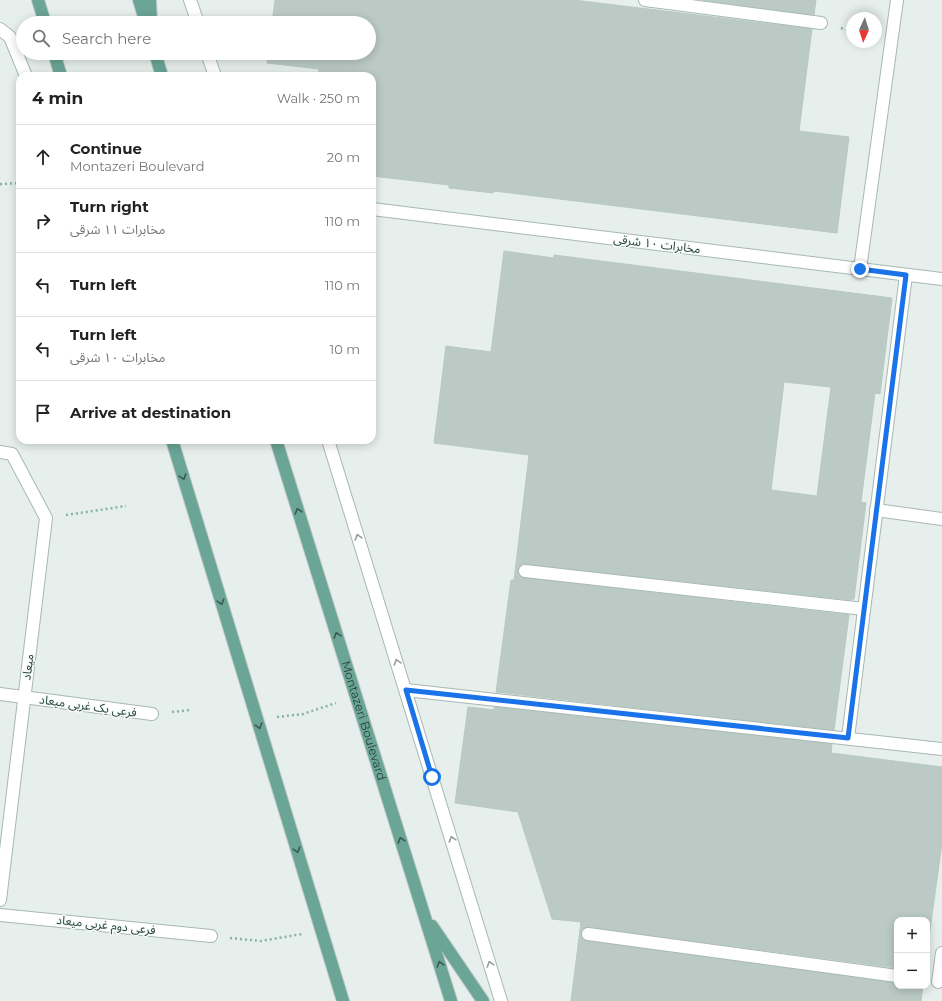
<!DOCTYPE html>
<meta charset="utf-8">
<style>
body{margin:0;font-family:Montserrat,"Noto Sans Arabic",sans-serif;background:#f2f2f2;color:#222}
.controls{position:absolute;right:12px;bottom:12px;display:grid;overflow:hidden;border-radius:8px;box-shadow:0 2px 10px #0003}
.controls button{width:36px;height:36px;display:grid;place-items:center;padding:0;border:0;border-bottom:1px solid #e0e0e0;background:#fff;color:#222;font:20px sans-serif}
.compass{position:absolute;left:846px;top:12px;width:36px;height:36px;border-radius:50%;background:#fff;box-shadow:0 2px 10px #0003;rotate:184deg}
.stop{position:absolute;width:12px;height:12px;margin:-9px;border:3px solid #1a73e8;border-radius:50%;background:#fff}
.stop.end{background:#1a73e8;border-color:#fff;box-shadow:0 1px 4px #0008}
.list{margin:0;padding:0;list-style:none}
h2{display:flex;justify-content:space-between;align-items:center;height:52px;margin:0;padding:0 16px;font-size:17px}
h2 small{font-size:13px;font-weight:400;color:#767676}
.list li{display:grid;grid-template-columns:26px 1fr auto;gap:12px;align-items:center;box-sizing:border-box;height:64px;padding:0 16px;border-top:1px solid #e0e0e0}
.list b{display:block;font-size:15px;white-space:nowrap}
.list p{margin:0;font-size:13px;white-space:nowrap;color:#767676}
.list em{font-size:13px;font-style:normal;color:#767676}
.icon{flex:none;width:22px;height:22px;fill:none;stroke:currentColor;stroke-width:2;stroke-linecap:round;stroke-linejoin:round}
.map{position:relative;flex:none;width:942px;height:1001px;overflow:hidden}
.search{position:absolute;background:#fff;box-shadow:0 2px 10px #0003;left:16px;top:16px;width:360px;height:44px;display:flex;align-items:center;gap:10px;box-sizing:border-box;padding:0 14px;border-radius:22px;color:#767676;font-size:15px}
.panel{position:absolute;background:#fff;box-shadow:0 2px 10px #0003;left:16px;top:72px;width:360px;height:372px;border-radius:12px}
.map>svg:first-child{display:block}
.building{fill:#bbcac4;stroke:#b8c9c2;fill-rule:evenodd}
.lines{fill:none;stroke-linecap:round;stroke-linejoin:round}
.minor-casing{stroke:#a8b8b2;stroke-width:14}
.tertiary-casing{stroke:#a8b8b2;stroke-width:14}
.primary-casing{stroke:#c2cac8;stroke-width:14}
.path{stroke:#86b3a5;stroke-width:2.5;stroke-dasharray:2 3;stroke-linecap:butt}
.minor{stroke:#fff;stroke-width:12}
.tertiary{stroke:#fff;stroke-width:12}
.primary{stroke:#6aa596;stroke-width:12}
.oneway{stroke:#365b51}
.oneway2{stroke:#92a09c}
.route{stroke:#1a73e8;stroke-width:5}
.labels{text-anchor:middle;stroke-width:3;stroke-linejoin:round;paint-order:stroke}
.street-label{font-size:12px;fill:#24423a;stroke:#f7fbf9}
</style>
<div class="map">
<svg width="942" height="1001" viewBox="0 0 942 1001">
<rect width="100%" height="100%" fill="#e6efeb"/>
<g class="building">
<path d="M 275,0 L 574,0 L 812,29 L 799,131 L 849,137 L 837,233 L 494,191 L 493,193 L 449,188 L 449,185 L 372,176 L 372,76 L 318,76 L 319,69 L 267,63 L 268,53 L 369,53 L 369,23 L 272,23 Z"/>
<path d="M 703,0 L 816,0 L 814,15 Z"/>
<path d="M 504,251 L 554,258 L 554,255 L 892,298 L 880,394 L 875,393 L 861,502 L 866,503 L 854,599 L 851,600 L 526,564 L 522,564 L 518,570 L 518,574 L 524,578 L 849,615 L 834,730 L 496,692 L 511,580 L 514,580 L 529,455 L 434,443 L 446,346 L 491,352 ZM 784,382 L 831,387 L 817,496 L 771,490 Z"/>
<path d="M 468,707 L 494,710 L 494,707 L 832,744 L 831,753 L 942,767 L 942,843 L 927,952 L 927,920 L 897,920 L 897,968 L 589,927 L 582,929 L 581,933 L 583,940 L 587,941 L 897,983 L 897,986 L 923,986 L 921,1001 L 571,1001 L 581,922 L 552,919 L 518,812 L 455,803 Z"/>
</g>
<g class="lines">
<defs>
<g id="minor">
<path d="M 645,0 L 821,23"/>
<path d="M 372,209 L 942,279"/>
<path d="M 860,269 L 897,0"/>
<path d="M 0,452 L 12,454 L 46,518 L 0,900"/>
<path d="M 876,510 L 942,519"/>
<path d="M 525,571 L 864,609"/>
<path d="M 406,690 L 942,749"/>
<path d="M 0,694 L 152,714"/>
<path d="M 848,738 L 906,275"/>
<path d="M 0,915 L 211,936"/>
<path d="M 588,934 L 897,976"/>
<path d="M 938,982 L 942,953"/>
</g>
<g id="tertiary">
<path d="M 190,0 L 198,23"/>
<path d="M 0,29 L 10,37 L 26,76"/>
<path d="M 207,53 L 215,76"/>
<path d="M 328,440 L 501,1001"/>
</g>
<g id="primary">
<path d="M 38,0 L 45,23"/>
<path d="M 139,0 L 146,23"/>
<path d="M 150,0 L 151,23"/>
<path d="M 54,53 L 61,76"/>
<path d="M 155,53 L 162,76"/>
<path d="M 172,440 L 343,1001"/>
<path id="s1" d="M 276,440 L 451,1001"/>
<path d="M 432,926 L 483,1001"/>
</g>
</defs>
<use href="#minor" class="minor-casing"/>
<use href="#tertiary" class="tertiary-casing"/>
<use href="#primary" class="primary-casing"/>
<g class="path">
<path d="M 841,28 L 852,31"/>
<path d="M 0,184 L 20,183"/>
<path d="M 66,515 L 126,506"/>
<path d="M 172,712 L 190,710"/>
<path d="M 277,717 L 303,714 L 336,703"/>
<path d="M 230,938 L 261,941 L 302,934"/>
</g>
<use href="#minor" class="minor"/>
<use href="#tertiary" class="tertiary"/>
<use href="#primary" class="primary"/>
</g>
<defs><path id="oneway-chevron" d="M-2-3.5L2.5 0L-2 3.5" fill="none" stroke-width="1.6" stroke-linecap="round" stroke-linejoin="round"/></defs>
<g class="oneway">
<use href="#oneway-chevron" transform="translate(183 477) rotate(73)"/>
<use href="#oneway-chevron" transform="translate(298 511) rotate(-107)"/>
<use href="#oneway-chevron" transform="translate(221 602) rotate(73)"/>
<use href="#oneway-chevron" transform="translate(337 635) rotate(-107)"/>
<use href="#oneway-chevron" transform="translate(259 726) rotate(73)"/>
<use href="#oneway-chevron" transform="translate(401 840) rotate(-107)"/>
<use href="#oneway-chevron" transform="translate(297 850) rotate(73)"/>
<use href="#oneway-chevron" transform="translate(440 964) rotate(-107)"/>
</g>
<g class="oneway2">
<use href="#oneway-chevron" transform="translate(358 537) rotate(-107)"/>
<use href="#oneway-chevron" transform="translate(397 662) rotate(-107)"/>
<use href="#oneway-chevron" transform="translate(452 839) rotate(-107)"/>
<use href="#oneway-chevron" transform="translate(490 964) rotate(-107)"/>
</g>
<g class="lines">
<path class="route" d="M 432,777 L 406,690 L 848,738 L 906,275 L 860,269"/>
</g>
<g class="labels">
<g class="street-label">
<text transform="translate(657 244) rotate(7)" y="4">مخابرات ۱۰ شرقی</text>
<text transform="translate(28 667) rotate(-83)" y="4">میعاد</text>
<text transform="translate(88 706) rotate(8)" y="4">فرعی یک غربی میعاد</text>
<text dy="4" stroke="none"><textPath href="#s1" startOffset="294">Montazeri Boulevard</textPath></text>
<text transform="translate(106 925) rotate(6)" y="4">فرعی دوم غربی میعاد</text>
</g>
</g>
</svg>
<div class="controls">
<button>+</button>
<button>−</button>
</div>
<svg class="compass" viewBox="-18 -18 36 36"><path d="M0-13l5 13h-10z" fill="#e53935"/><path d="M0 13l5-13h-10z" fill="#767676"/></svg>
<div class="stop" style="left:432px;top:777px"></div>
<div class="stop end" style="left:860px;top:269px"></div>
<div class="search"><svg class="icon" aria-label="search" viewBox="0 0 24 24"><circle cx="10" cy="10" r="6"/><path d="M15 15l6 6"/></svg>Search here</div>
<section class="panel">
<h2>4 min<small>Walk · 250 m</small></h2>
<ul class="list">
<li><svg class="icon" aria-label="ahead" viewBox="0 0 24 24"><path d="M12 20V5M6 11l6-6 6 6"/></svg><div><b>Continue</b><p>Montazeri Boulevard</p></div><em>20 m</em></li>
<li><svg class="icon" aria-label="right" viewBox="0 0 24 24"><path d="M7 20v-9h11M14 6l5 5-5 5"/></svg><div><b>Turn right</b><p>مخابرات ۱۱ شرقی</p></div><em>110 m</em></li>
<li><svg class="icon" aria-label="left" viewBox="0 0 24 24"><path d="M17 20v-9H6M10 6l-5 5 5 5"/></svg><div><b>Turn left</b></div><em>110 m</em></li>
<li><svg class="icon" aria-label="left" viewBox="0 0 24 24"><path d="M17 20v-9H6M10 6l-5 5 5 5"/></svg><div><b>Turn left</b><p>مخابرات ۱۰ شرقی</p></div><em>10 m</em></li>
<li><svg class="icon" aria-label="arrive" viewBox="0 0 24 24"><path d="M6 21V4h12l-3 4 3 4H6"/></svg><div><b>Arrive at destination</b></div></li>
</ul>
</section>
</div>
